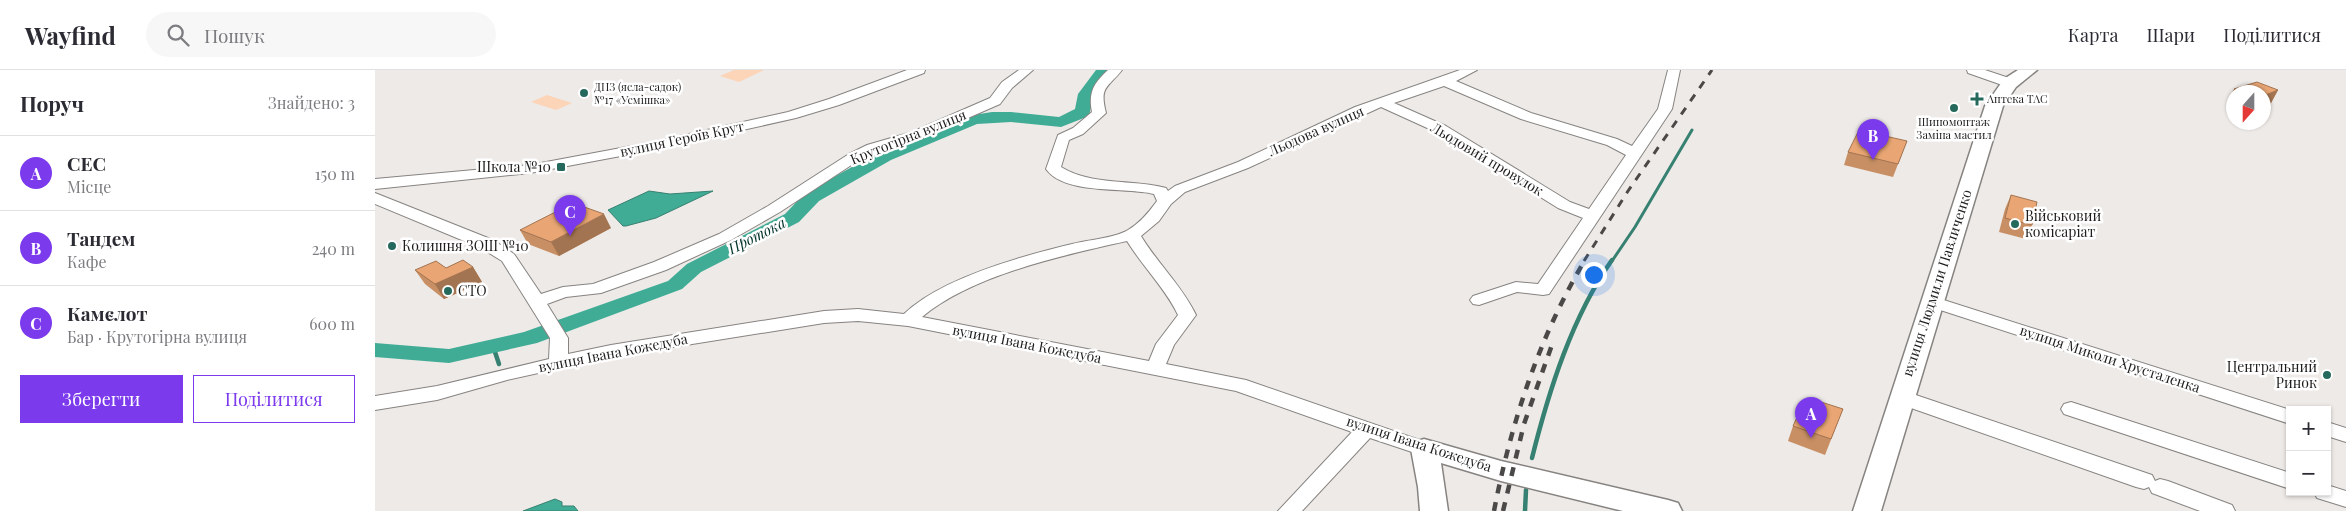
<!DOCTYPE html>
<html lang="uk">
<meta charset="utf-8">
<style>
body{margin:0;font-family:"Playfair Display",serif;background:#f7f7f7;color:#2b2b33}
.controls{position:absolute;right:15px;bottom:15px;display:grid;overflow:hidden;border-radius:0px;box-shadow:0 1px 4px #0004}
.controls button{width:45px;height:45px;display:grid;place-items:center;padding:0;border:0;border-bottom:1px solid #e1e1e2;background:#fff;color:#2b2b33;font:25px sans-serif}
.compass{position:absolute;left:1851px;top:15px;width:45px;height:45px;border-radius:50%;background:#fff;box-shadow:0 1px 4px #0004;rotate:201deg}
.you{position:absolute;left:1218px;top:204px;width:18px;height:18px;margin:-12px;border:4px solid #fff;border-radius:50%;background:#1a73e8;box-shadow:0 0 0 8px #1a73e833}
.badge{display:grid;place-items:center;width:32px;height:32px;border-radius:50%;background:#7c3aed;color:#fff;font-size:16px;font-weight:700}
.pin{position:absolute;translate:-50% -41px;filter:drop-shadow(0 1px 2px #0008)}
.pin::after{content:'';position:absolute;top:26px;width:18px;height:15px;background:inherit;clip-path:polygon(0 0,100% 0,50% 100%)}
.list{margin:0;padding:0;list-style:none}
h2{display:flex;justify-content:space-between;align-items:center;height:65px;margin:0;padding:0 20px;font-size:21px}
h2 small{font-size:16px;font-weight:400;color:#7c7c81}
.list li{display:grid;grid-template-columns:32px 1fr auto;gap:15px;align-items:center;box-sizing:border-box;height:75px;padding:0 20px;border-top:1px solid #e1e1e2}
.list b{display:block;font-size:19px;white-space:nowrap}
.list p{margin:0;font-size:16px;white-space:nowrap;color:#7c7c81}
.list em{font-size:16px;font-style:normal;color:#7c7c81}
.actions{display:flex;gap:10px;padding:15px 20px}
.actions a{flex:1;padding:11px 0;border:1px solid #7c3aed;border-radius:0px;text-align:center;font-size:18px;color:#7c3aed}
.actions .main{background:#7c3aed;color:#fff}
.icon{flex:none;width:28px;height:28px;fill:none;stroke:currentColor;stroke-width:2;stroke-linecap:round;stroke-linejoin:round}
.map{position:relative;flex:none;width:1971px;height:441px;overflow:hidden}
header{display:flex;align-items:center;gap:30px;box-sizing:border-box;height:70px;padding:0 25px;background:#fff;border-bottom:1px solid #e1e1e2}
header strong{font-size:24px}
nav{display:flex;gap:28px;margin-inline-start:auto;font-size:18px}
.search{width:350px;height:45px;background:#f7f7f7;display:flex;align-items:center;gap:12px;box-sizing:border-box;padding:0 18px;border-radius:28px;color:#7c7c81;font-size:19px}
main{display:flex}
aside{flex:1;background:#fff}
.map>svg:first-child{display:block}
.green{fill:#fcd4b7}
.water{fill:#40ac96;stroke:#368171}
.lines{fill:none;stroke-linecap:round;stroke-linejoin:round}
.stream-far1{stroke:#368171;stroke-width:3}
.stream{stroke:#368171;stroke-width:4.5}
.river{fill:#40ac96;fill-rule:evenodd}
.minor-casing{stroke:#868380;stroke-width:2}
.major-casing{stroke:#868380;stroke-width:3}
.minor{fill:#fff;fill-rule:evenodd}
.major{fill:#fff;fill-rule:evenodd}
.rail-far1{stroke:#4b4947;stroke-width:3;stroke-dasharray:8 8;stroke-linecap:butt}
.rail{stroke:#4b4947;stroke-width:4.5;stroke-dasharray:9 9;stroke-linecap:butt}
.wall{fill:#c88f64}
.shaded-wall{fill:#a37451}
.building{fill:#e9a674;stroke:#a37451}
.poi-dot{fill:#24695b;stroke:#fff;stroke-width:2}
.labels{text-anchor:middle;stroke-width:5;stroke-linejoin:round;paint-order:stroke}
.far-poi-label{font-size:11px;fill:#1e1d1c;stroke:#fff;text-anchor:start}
.street-label{font-size:14px;fill:#1e1d1c;stroke:#fff}
.poi-label{font-size:14px;fill:#1e1d1c;stroke:#fff;text-anchor:start}
.water-label{font-size:15px;font-style:italic;fill:#00322a;stroke:#fff}
</style>
<header>
<strong>Wayfind</strong>
<div class="search"><svg class="icon" aria-label="search" viewBox="0 0 24 24"><circle cx="10" cy="10" r="6"/><path d="M15 15l6 6"/></svg>Пошук</div>
<nav><a>Карта</a><a>Шари</a><a>Поділитися</a></nav>
</header>
<main>
<aside>
<h2>Поруч<small>Знайдено: 3</small></h2>
<ul class="list">
<li><span class="badge">A</span><div><b>СЕС</b><p>Місце</p></div><em>150 m</em></li>
<li><span class="badge">B</span><div><b>Тандем</b><p>Кафе</p></div><em>240 m</em></li>
<li><span class="badge">C</span><div><b>Камєлот</b><p>Бар · Крутогірна вулиця</p></div><em>600 m</em></li>
</ul>
<div class="actions"><a class="main">Зберегти</a><a>Поділитися</a></div>
</aside>
<div class="map">
<svg width="1971" height="441" viewBox="0 0 1971 441">
<rect width="100%" height="100%" fill="#eeeae7"/>
<g class="green">
<path d="M 359,0 L 389,0 L 364,12 L 345,6 Z"/>
<path d="M 172,25 L 197,33 L 181,40 L 156,32 Z"/>
</g>
<g class="water">
<path d="M 274,121 L 295,124 L 338,121 L 281,148 L 251,156 L 248,156 L 233,140 Z"/>
<path d="M 180,429 L 187,432 L 187,436 L 199,436 L 203,441 L 148,441 Z"/>
</g>
<g class="lines">
<path class="stream-far1" d="M 1237,191 L 1260,157 L 1317,60"/>
<g class="stream">
<path d="M 118,276 L 124,294"/>
<path d="M 1157,388 C 1174,320 1197,247 1237,190"/>
<path d="M 1150,441 L 1151,420"/>
</g>
<path class="river" d="M 721,0 L 737,0 L 719,24 L 714,46 L 686,57 L 636,52 L 602,54 L 516,90 L 444,131 L 424,152 L 326,202 L 307,219 L 162,273 L 74,293 L 0,287 L 0,273 L 74,279 L 149,262 L 293,211 L 312,194 L 410,144 L 430,123 L 504,82 L 592,46 L 617,42 L 636,42 L 684,47 L 700,39 L 703,24 Z"/>
<defs>
<g id="minor">
<path d="M 532,0 L 550,0 L 549,3 L 464,35 L 421,48 L 278,80 L 155,103 L 0,119 L 0,109 L 155,95 L 278,72 L 413,42 L 454,29 Z"/>
<path d="M 644,0 L 658,0 L 637,18 L 625,34 L 547,68 L 502,81 L 484,90 L 405,142 L 356,170 L 291,200 L 226,223 L 191,227 L 172,234 L 193,268 L 193,284 L 236,275 L 449,241 L 483,239 L 529,244 C 566,208 647,186 697,174 C 712,170 740,168 753,160 C 765,153 774,142 782,131 L 779,124 C 751,117 689,125 671,99 L 683,65 L 698,58 L 717,42 C 713,22 719,13 733,0 L 747,0 C 733,18 724,16 731,43 L 708,64 L 694,70 L 686,97 C 717,116 757,109 791,118 L 793,121 L 800,116 L 863,92 L 980,37 L 1085,0 L 1102,0 L 1081,11 L 1156,43 L 1242,69 L 1257,76 L 1283,39 L 1293,0 L 1305,0 L 1297,39 L 1174,224 L 1168,225 L 1142,222 L 1104,235 L 1098,234 L 1095,230 L 1098,226 L 1141,212 L 1163,214 L 1208,148 L 1183,138 L 1061,62 L 1006,37 L 873,98 L 810,122 L 796,134 L 784,151 L 766,166 C 783,194 807,216 821,245 L 799,275 L 791,294 L 871,310 L 1056,374 L 1059,379 L 1056,384 L 1049,386 L 995,368 L 927,441 L 903,441 L 977,362 L 861,321 L 533,256 L 483,251 L 449,253 L 236,287 L 132,310 L 62,330 L 0,340 L 0,326 L 62,316 L 174,289 L 175,268 L 127,191 L 106,178 L 0,134 L 0,123 L 118,170 L 139,184 L 166,224 L 188,217 L 218,214 L 279,192 L 344,164 L 393,136 L 474,84 L 492,75 L 537,62 L 615,28 L 627,12 ZM 1069,16 L 1146,49 L 1232,75 L 1251,85 L 1214,139 L 1195,132 L 1071,56 L 1019,33 ZM 752,171 C 768,197 791,219 803,245 L 781,274 L 774,291 L 547,247 C 597,205 689,185 752,171 Z"/>
<path d="M 1592,0 L 1610,0 L 1640,10 L 1642,13 L 1640,16 L 1630,16 L 1593,3 Z"/>
<path d="M 1556,226 L 1915,340 L 1915,354 L 1550,235 L 1547,231 L 1550,227 Z"/>
<path d="M 1526,320 L 1777,405 L 1780,411 L 1785,409 L 1793,411 L 1857,435 L 1860,441 L 1825,441 L 1777,423 L 1774,417 L 1769,419 L 1761,417 L 1519,332 L 1516,327 L 1519,322 Z"/>
<path d="M 1696,332 L 1915,403 L 1915,419 L 1689,344 L 1686,339 L 1689,334 Z"/>
<path d="M 1952,352 L 1971,358 L 1971,372 L 1952,366 Z"/>
<path d="M 1952,415 L 1971,421 L 1971,437 L 1942,428 L 1939,422 L 1952,422 Z"/>
</g>
<g id="major">
<path d="M 1643,0 L 1662,0 L 1641,17 L 1628,36 L 1506,441 L 1478,441 L 1610,36 L 1629,9 Z"/>
<path d="M 1049,369 L 1126,391 L 1293,430 L 1303,433 L 1307,441 L 1248,441 L 1126,411 L 1066,393 L 1073,441 L 1045,441 L 1043,417 L 1036,379 L 1040,372 Z"/>
</g>
</defs>
<use href="#minor" class="minor-casing"/>
<use href="#major" class="major-casing"/>
<use href="#minor" class="minor"/>
<use href="#major" class="major"/>
<path class="rail-far1" d="M 1209,191 L 1253,121 L 1337,0"/>
<g class="rail">
<path d="M 1119,441 C 1136,353 1164,267 1210,190"/>
<path d="M 1128,441 L 1149,354 L 1179,269"/>
</g>
</g>
<g class="wall">
<path d="M 1859,19 L 1903,20 L 1896,33 L 1888,36 L 1888,22 L 1858,22 L 1858,34 L 1852,32 Z"/>
<path d="M 1532,71 L 1518,107 L 1469,95 L 1473,82 Z"/>
<path d="M 1636,125 L 1657,155 L 1651,169 L 1624,162 L 1630,139 Z"/>
<path d="M 236,158 L 184,186 L 153,174 L 145,160 Z"/>
<path d="M 98,197 L 107,212 L 69,229 L 50,214 L 40,200 Z"/>
<path d="M 1468,339 L 1450,385 L 1413,371 L 1418,356 Z"/>
</g>
<g class="shaded-wall">
<path d="M 1903,20 L 1896,33 L 1888,36 L 1888,26 Z"/>
<path d="M 229,144 L 236,158 L 184,186 L 176,172 Z"/>
<path d="M 98,197 L 107,212 L 69,229 L 60,214 Z"/>
</g>
<g class="building">
<path d="M 1882,12 L 1903,20 L 1888,26 L 1888,22 L 1869,22 L 1859,19 Z"/>
<path d="M 1484,60 L 1532,71 L 1523,94 L 1473,82 Z"/>
<path d="M 1636,125 L 1662,132 L 1657,155 L 1630,148 Z"/>
<path d="M 198,133 L 229,144 L 176,172 L 145,160 Z"/>
<path d="M 88,190 L 98,197 L 60,214 L 40,200 L 61,191 L 71,198 Z"/>
<path d="M 1443,331 L 1468,339 L 1456,369 L 1418,356 L 1423,345 L 1435,349 Z"/>
</g>
<g class="poi-dot">
<circle cx="209" cy="23" r="5"/>
<path d="M1599.5 21.5h5v5h5v5h-5v5h-5v-5h-5v-5h5z"/>
<circle cx="1579" cy="38" r="5"/>
<rect x="181" y="92" width="10" height="10" rx="2.5"/>
<circle cx="1640" cy="154" r="5"/>
<circle cx="17" cy="176" r="5"/>
<circle cx="73" cy="221" r="5"/>
<circle cx="1952" cy="305" r="5"/>
</g>
<g class="labels">
<g class="far-poi-label">
<text x="219" y="21">ДНЗ (ясла-садок)<tspan x="219" dy="13">№17 «Усмішка»</tspan></text>
<text x="1612" y="33">Аптека ТАС</text>
<text x="1579" y="56" text-anchor="middle">Шиномонтаж<tspan x="1579" dy="13">Заміна мастил</tspan></text>
</g>
<g class="street-label">
<text transform="translate(941 61) rotate(-24)" y="5">Льодова вулиця</text>
<text transform="translate(533 67) rotate(-22)" y="5">Крутогірна вулиця</text>
<text transform="translate(307 69) rotate(-12)" y="5">вулиця Героїв Крут</text>
<text transform="translate(1112 89) rotate(31)" y="5">Льодовий провулок</text>
<text transform="translate(1562 213) rotate(-72)" y="5">вулиця Людмили Павличенко</text>
<text transform="translate(652 274) rotate(11)" y="5">вулиця Івана Кожедуба</text>
<text transform="translate(238 283) rotate(-11)" y="5">вулиця Івана Кожедуба</text>
<text transform="translate(1735 289) rotate(18)" y="5">вулиця Миколи Хрусталенка</text>
<text transform="translate(1044 374) rotate(18)" y="5">вулиця Івана Кожедуба</text>
</g>
<g class="poi-label">
<text x="176" y="102" text-anchor="end">Школа №10</text>
<text x="1650" y="151">Військовий<tspan x="1650" dy="16">комісаріат</tspan></text>
<text x="27" y="181">Колишня ЗОШ №10</text>
<text x="83" y="226">СТО</text>
<text x="1942" y="302" text-anchor="end">Центральний<tspan x="1942" dy="16">Ринок</tspan></text>
</g>
<g class="water-label">
<text transform="translate(382 166) rotate(-27)" y="5">Протока</text>
</g>
</g>
</svg>
<div class="controls">
<button>+</button>
<button>−</button>
</div>
<svg class="compass" viewBox="-18 -18 36 36"><path d="M0-13l5 13h-10z" fill="#e53935"/><path d="M0 13l5-13h-10z" fill="#7c7c81"/></svg>
<div class="you"></div>
<div class="pin badge" style="left:1436px;top:368px">A</div>
<div class="pin badge" style="left:1498px;top:90px">B</div>
<div class="pin badge" style="left:195px;top:166px">C</div>
</div>
</main>
